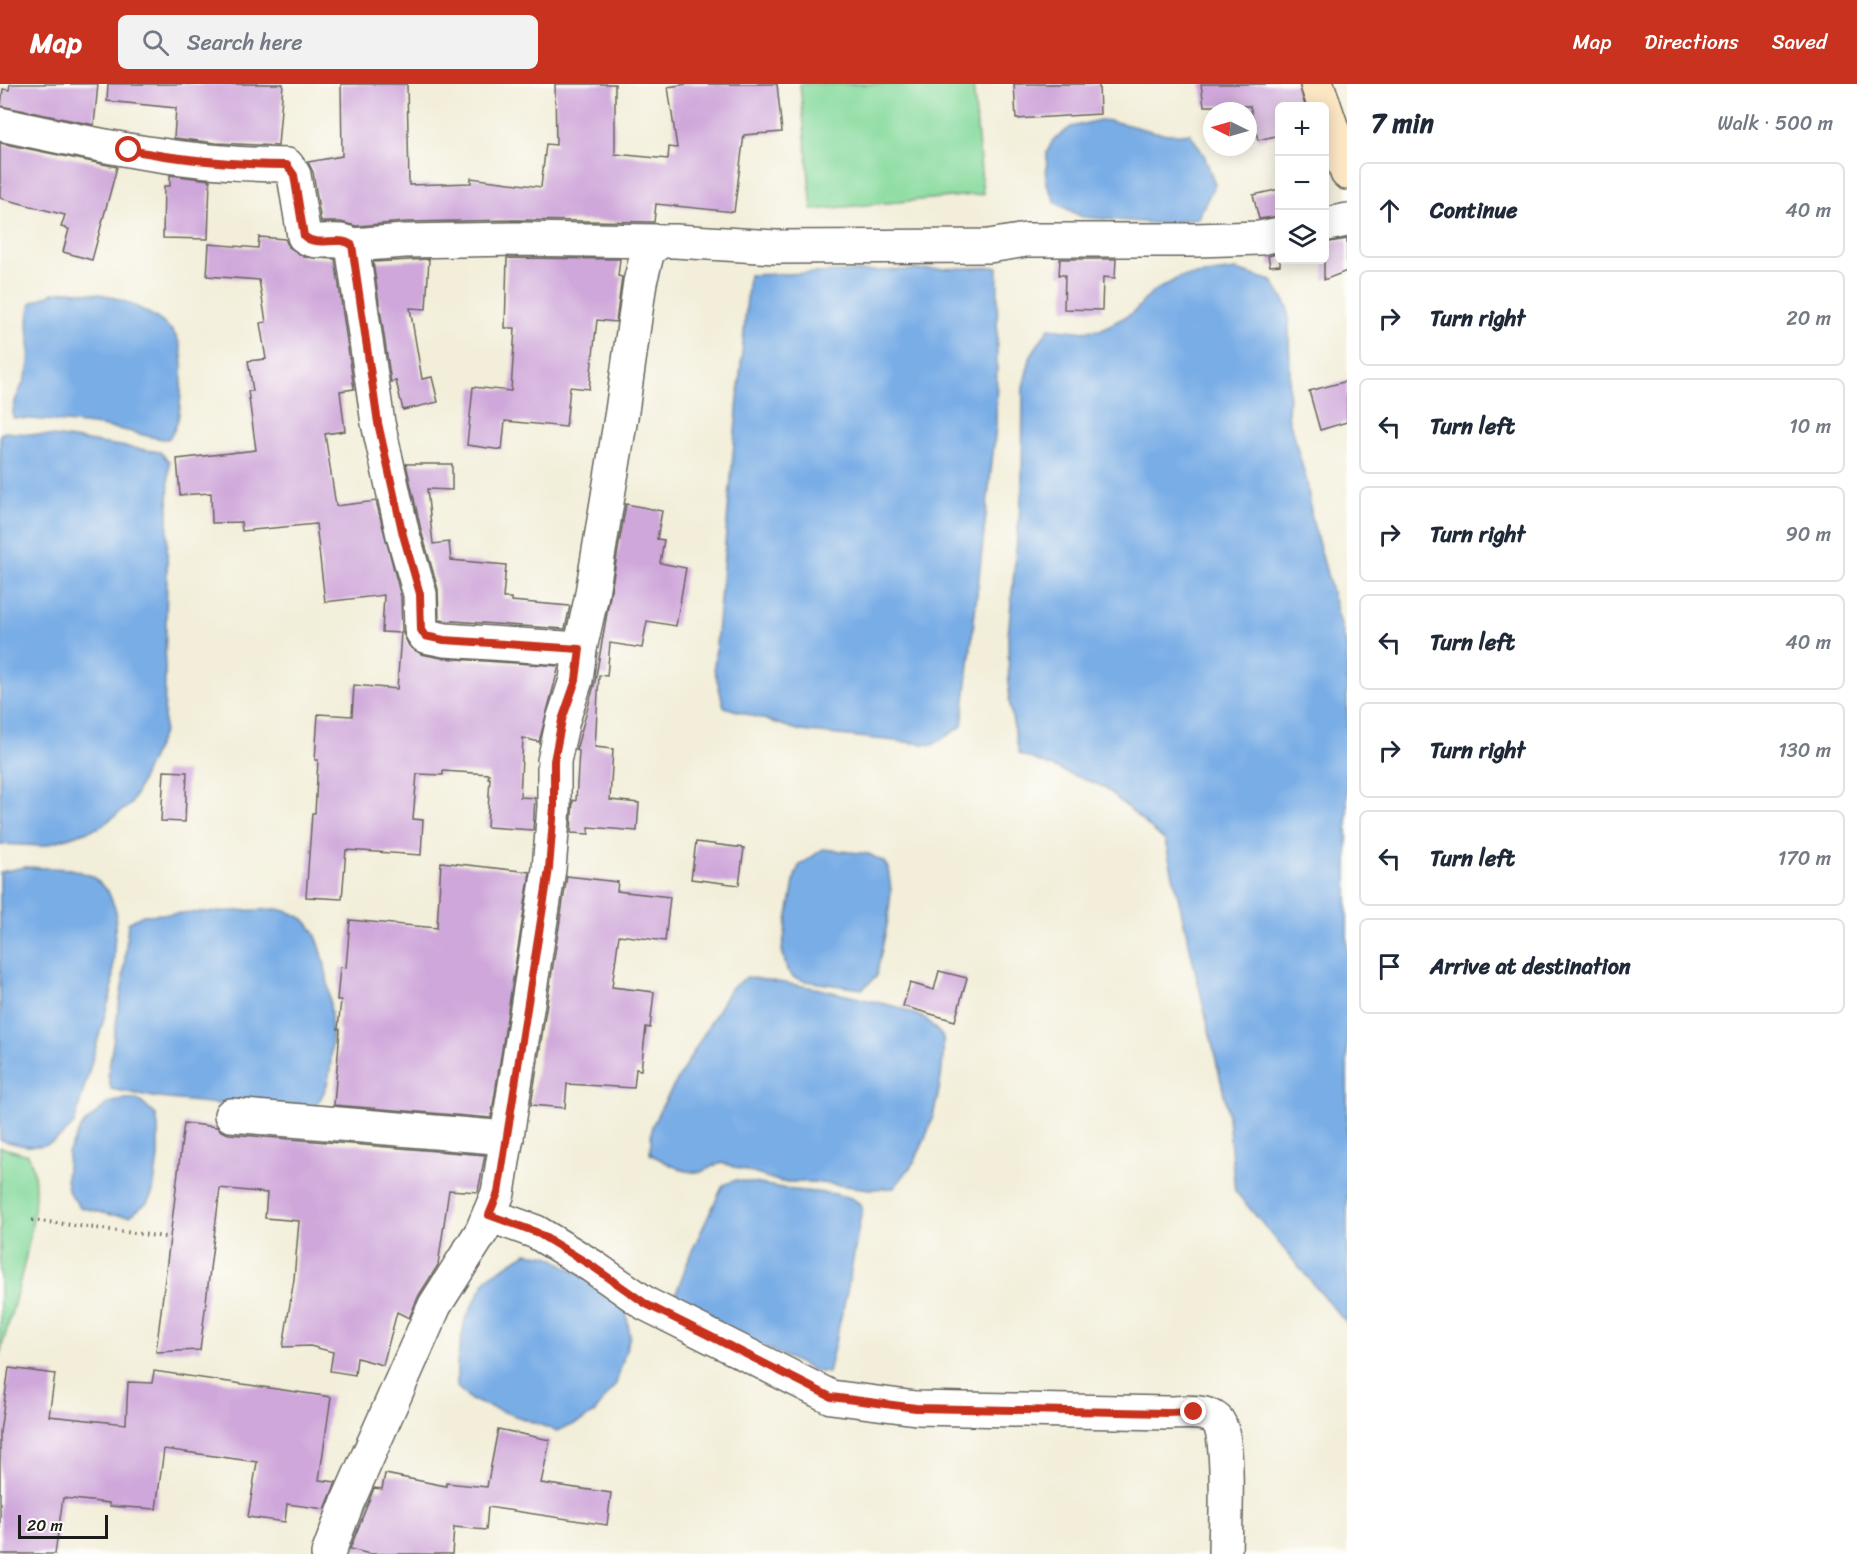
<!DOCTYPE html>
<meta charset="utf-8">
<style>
body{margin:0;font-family:Sriracha,sans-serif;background:#f2f2f3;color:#1f2937}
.controls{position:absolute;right:18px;top:18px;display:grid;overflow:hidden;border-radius:9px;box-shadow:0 3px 15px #0003}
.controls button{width:54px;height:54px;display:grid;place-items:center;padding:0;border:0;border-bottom:2px solid #e0e1e3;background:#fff;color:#1f2937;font:30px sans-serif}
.compass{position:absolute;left:1203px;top:18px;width:54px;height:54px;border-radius:50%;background:#fff;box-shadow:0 3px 15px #0003;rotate:275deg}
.scale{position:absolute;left:18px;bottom:15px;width:90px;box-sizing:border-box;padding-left:6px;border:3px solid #1c1c1c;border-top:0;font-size:16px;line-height:21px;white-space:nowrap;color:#1c1c1c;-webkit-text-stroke:4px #fdfcf7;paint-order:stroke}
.stop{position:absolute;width:18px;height:18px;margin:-14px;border:4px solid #c8321e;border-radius:50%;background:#fff}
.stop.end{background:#c8321e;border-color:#fff;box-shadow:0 2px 6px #0008}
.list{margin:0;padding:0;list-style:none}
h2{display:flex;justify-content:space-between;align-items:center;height:78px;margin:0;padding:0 24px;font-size:26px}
h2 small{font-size:20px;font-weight:400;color:#747a83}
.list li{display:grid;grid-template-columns:39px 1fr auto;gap:18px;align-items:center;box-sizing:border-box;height:96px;margin:0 12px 12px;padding:0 12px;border:2px solid #e0e1e3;border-radius:9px}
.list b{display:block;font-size:22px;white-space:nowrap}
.list em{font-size:20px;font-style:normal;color:#747a83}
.icon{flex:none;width:33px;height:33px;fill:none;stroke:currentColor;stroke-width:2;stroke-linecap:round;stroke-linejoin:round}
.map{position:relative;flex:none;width:1347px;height:1470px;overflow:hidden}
header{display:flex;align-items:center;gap:36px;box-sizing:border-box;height:84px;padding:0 30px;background:#c8321e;color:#fff}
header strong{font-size:28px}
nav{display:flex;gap:33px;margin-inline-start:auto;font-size:21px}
.search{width:420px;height:54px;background:#f2f2f3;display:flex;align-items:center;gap:15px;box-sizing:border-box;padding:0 21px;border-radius:9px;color:#747a83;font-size:22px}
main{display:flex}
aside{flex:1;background:#fff}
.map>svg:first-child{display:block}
.green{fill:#86da9d;stroke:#517b5c;stroke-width:1.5}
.water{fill:#79ade6;stroke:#4a6481;stroke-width:1.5}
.building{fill:#cfa7da}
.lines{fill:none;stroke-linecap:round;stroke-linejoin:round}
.street-casing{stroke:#67665e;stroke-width:36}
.secondary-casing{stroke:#67665e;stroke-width:36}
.path{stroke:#67665e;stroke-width:4;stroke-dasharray:1.5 4.5;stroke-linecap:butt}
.street{stroke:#fff;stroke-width:33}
.secondary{stroke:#fce6c4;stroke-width:33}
.route{stroke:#c8321e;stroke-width:8}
</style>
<header>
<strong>Map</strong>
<div class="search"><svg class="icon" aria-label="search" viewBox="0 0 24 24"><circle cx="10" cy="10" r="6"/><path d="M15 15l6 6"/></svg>Search here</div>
<nav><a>Map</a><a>Directions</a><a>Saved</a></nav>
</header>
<main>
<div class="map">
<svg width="1347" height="1470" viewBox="0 0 1347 1470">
<rect width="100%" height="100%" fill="#fdfcf7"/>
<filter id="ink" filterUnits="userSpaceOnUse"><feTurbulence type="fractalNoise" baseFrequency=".0167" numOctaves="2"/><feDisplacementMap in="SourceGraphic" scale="12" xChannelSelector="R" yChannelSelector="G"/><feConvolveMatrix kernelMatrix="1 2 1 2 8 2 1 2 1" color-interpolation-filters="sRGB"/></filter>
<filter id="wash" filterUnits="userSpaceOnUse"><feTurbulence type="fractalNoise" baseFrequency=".008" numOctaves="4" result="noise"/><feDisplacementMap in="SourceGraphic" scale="24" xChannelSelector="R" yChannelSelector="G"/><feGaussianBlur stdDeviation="1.35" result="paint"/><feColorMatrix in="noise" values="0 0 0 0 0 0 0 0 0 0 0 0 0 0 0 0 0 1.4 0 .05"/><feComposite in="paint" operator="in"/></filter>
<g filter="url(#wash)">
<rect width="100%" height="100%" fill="#f2eed9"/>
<g class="green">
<path d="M 800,0 L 973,0 L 983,110 L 812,126 Z"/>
<path d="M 0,1063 L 28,1071 C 51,1109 11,1227 0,1270 Z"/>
</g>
<g class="water">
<path d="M 1100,36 C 1133,38 1156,55 1190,49 L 1204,71 L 1215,100 L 1198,134 L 1164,140 L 1082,133 L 1056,119 L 1046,98 L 1047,68 L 1053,56 L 1071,43 Z"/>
<path d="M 998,183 L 996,343 L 962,642 L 933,661 L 801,647 L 724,623 L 714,584 L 749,191 Z"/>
<path d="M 1236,186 L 1272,197 L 1288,223 L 1290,284 L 1288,332 L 1307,398 L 1312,435 L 1347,563 L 1347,1240 L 1235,1107 L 1227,1023 L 1165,757 L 1104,703 L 1019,670 L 1009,617 L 1008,552 L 1022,403 L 1023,303 L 1031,271 L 1049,244 L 1077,247 L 1100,246 L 1133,229 L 1151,209 L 1180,193 Z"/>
<path d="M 67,207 C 79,208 92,208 104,211 C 126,216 168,235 178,256 C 185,271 182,290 181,307 C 180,323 180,342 168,355 C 152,355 139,349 123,346 C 87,339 50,336 13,334 C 12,313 24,304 28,285 C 33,263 24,240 31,219 L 54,209 Z"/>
<path d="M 5,348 L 53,352 L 160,368 L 169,377 L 164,647 L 131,720 L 100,743 L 43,762 L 0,760 L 0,350 Z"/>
<path d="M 823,765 L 869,770 L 884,778 L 888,784 L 891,806 L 888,836 L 876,893 L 862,905 L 805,897 L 793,893 L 787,886 L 782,866 L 795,792 L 799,782 Z"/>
<path d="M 24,783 L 71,785 L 92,792 L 108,807 L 116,827 L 112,906 L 74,1040 C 49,1068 34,1065 0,1056 L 0,788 Z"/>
<path d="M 278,825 C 290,828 302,831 310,842 C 331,870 336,963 328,997 C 325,1009 320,1016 312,1025 L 287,1027 L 159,1014 L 111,1005 L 108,990 L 123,897 L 128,839 L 143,831 Z"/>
<path d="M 747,893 L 815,904 L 898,923 L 926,935 L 943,953 C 945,994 934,1041 914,1078 C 908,1087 900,1096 894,1104 L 870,1105 L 813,1098 L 781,1098 L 722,1079 C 713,1080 708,1087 700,1088 C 683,1090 664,1077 650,1070 L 652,1042 L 662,1022 L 730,905 Z"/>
<path d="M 125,1015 L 137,1015 L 156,1031 L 158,1043 L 158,1073 L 153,1108 L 147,1119 L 130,1132 L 111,1131 L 80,1123 L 69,1109 L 66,1096 L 68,1069 L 81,1043 L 108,1019 Z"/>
<path d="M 736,1096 L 794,1106 L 835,1110 L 851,1114 L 859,1119 L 862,1125 L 848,1203 L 828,1289 L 815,1287 L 676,1220 L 674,1215 L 690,1171 L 723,1101 Z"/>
<path d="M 526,1169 L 549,1172 L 611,1209 L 626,1228 L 630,1252 L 616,1300 L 595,1328 L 582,1337 L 557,1347 L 471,1316 L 457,1303 L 457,1279 L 465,1236 L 487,1194 Z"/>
</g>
<g id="blocks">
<g class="building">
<path d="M 10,0 L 98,0 L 94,41 L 1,22 L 3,5 L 9,6 Z"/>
<path d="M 108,0 L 283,0 L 278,62 L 216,59 L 174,54 L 176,24 L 107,17 Z"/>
<path d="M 341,0 L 407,0 L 409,101 L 471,99 L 471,94 L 541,103 L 546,60 L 556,61 L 555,0 L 615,0 L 615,70 L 668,75 L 669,63 L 677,64 L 668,3 L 687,0 L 777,0 L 782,48 L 744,51 L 734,128 L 656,120 L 654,138 L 515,136 L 405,138 L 356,142 L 341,138 L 321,138 L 313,88 L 308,78 L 342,72 Z"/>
<path d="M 1014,0 L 1099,0 L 1100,30 L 1016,35 Z"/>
<path d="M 1201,0 L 1299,0 L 1305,22 L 1280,22 L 1280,51 L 1258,56 L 1250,22 L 1204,22 Z"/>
<path d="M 0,59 L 117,83 L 92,176 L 63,168 L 69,145 L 61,143 L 65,131 L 0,114 Z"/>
<path d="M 170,91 L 210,96 L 208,155 L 163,154 L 164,102 L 170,102 Z"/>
<path d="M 1280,105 L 1280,132 L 1259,135 L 1253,111 Z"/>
<path d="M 259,153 L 285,155 L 289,163 L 304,173 L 335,175 L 354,305 L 340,307 L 345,347 L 325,350 L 336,422 L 376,417 L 401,513 L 402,547 L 409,562 L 421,570 L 441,574 L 559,582 L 539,658 L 523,654 L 520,713 L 535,714 L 533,746 L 487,743 L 490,694 L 488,694 L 489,690 L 443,687 L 443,691 L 417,690 L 413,735 L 423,736 L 421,771 L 346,766 L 342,815 L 306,813 L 312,729 L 315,729 L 318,676 L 315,676 L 318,630 L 352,632 L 354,601 L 397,605 L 401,549 L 382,548 L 384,511 L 325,518 L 316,440 L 242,447 L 241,438 L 212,439 L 211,409 L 180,411 L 177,375 L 256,366 L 248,307 L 253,307 L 248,277 L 266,275 L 260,239 L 266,238 L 259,196 L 207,192 L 209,160 L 258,164 Z"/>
<path d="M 1347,155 L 1347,187 L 1324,196 L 1324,159 Z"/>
<path d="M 1280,169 L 1280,181 L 1270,182 L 1268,172 Z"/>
<path d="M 507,174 L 620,175 L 618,192 L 622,193 L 616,238 L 597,236 L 589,305 L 570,303 L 566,343 L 505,337 L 502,366 L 467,361 L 473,303 L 511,307 L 515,244 L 505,244 Z"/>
<path d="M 429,175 L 426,225 L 410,224 L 422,295 L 432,293 L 438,318 L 403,326 L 396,297 L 391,298 L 373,178 Z"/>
<path d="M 1060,175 L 1116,175 L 1115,194 L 1103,193 L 1102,226 L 1064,225 L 1065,191 L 1059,191 Z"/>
<path d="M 1347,297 L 1347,338 L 1320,346 L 1309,307 Z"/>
<path d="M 406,380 L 452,380 L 452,406 L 427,405 L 433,460 L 449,458 L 451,476 L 506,481 L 503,514 L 511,514 L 511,517 L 570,522 L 565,545 L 439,536 L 438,505 L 421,446 Z"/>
<path d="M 626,420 L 662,427 L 657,455 L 664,456 L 660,479 L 686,484 L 676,542 L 647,537 L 642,564 L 610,559 L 607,592 L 599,591 L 595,663 L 613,665 L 610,716 L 639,719 L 637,747 L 589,743 L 589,750 L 571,749 L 573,716 L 576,717 L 579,667 L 576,666 L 595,598 Z"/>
<path d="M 164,687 L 187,688 L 185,738 L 161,737 Z"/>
<path d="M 696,758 L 744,764 L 739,801 L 691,795 Z"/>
<path d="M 441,778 L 530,788 L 491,1034 L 334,1021 L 340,945 L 338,945 L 341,916 L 337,916 L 340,883 L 346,884 L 350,836 L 437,844 Z"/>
<path d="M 567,792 L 618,798 L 617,807 L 670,813 L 665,857 L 619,851 L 612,903 L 654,908 L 650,944 L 646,943 L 641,986 L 636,985 L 634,1004 L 567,1000 L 565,1024 L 531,1021 Z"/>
<path d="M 939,887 L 967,894 L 955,937 L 903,922 L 910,899 L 934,906 Z"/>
<path d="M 184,1039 L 217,1043 L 221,1047 L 229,1050 L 485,1071 L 478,1108 L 449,1106 L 438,1181 L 419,1211 L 409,1234 L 397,1228 L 383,1281 L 357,1274 L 355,1291 L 330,1287 L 333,1268 L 310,1262 L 283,1263 L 294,1195 L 299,1137 L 265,1134 L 267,1109 L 220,1104 L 200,1266 L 156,1268 Z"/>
<path d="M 9,1284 L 55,1290 L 49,1332 L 126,1340 L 128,1298 L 152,1299 L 154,1287 L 331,1313 L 319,1396 L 336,1398 L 325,1425 L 287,1420 L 285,1438 L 248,1433 L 257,1378 L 164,1365 L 156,1425 L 109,1422 L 109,1419 L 63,1414 L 55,1470 L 0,1470 L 0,1348 Z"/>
<path d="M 498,1345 L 550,1356 L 541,1399 L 611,1409 L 607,1441 L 488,1423 L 486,1446 L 454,1443 L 452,1470 L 370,1470 L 350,1465 L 374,1404 L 382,1405 L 385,1390 L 446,1402 L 446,1399 L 487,1403 Z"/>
</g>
</g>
</g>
<g filter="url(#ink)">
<use href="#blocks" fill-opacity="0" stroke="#67665e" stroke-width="1.5"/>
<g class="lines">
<defs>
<g id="street">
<path d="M 0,40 C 95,61 189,81 287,81 L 294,91 L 304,152 C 317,163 337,151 352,161"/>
<path d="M 1324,141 L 1347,136"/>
<path d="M 580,565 L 445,556 L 425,552 L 421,546 L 420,510 L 403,451 L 378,339 L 352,161 L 405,157 L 515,155 L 660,157"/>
<path d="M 231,1031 L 507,1054"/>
<path d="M 489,1131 L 536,1148 L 592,1182 L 646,1220 L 831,1313 L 916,1324 L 1167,1329 C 1182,1329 1205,1325 1217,1336 C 1231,1349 1225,1447 1225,1470"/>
<path d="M 328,1470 L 348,1417 L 435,1221 L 482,1147 L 498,1109 L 549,785 L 554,723 L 554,677 L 563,636 L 576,596 L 580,565 L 591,515 L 622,327 L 640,198 L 648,167 L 660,157 L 675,157 L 775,163 L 989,162 L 1026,156 L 1196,156 L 1260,154 L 1280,150"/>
</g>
<path id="secondary" d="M 1317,0 L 1347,89"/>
</defs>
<use href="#street" class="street-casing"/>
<use href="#secondary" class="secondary-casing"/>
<path class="path" d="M 32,1136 L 165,1153"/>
<use href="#street" class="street"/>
<use href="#secondary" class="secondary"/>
</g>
</g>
<g class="lines" filter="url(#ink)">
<path class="route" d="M 129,66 C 182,76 233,81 287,81 L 294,91 L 304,152 C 317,164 338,151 352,161 L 378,339 L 403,451 L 420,510 L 421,546 L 425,552 L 444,556 L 580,565 L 576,596 L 562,636 L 554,677 L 554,723 L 549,785 L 498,1109 L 489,1131 L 536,1148 L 592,1182 L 646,1220 L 831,1313 L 916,1324 L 1167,1329 L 1194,1328"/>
</g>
</svg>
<div class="controls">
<button>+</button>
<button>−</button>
<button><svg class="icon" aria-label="layers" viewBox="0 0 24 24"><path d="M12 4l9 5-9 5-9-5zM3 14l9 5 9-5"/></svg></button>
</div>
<svg class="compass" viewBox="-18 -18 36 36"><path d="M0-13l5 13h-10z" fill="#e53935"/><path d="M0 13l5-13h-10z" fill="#747a83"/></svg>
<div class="scale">20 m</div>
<div class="stop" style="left:129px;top:66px"></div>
<div class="stop end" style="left:1194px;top:1328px"></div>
</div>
<aside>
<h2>7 min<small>Walk · 500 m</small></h2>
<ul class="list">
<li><svg class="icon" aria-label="ahead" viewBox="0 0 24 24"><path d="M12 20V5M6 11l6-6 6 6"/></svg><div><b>Continue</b></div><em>40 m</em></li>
<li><svg class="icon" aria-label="right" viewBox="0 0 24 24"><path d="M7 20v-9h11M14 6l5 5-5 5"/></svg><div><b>Turn right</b></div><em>20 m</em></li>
<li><svg class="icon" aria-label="left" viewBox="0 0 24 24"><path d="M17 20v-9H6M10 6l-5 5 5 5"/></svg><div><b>Turn left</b></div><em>10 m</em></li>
<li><svg class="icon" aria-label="right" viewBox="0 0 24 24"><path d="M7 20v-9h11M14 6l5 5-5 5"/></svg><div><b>Turn right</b></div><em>90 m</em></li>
<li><svg class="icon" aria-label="left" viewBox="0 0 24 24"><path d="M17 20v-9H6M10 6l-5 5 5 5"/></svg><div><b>Turn left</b></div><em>40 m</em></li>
<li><svg class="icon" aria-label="right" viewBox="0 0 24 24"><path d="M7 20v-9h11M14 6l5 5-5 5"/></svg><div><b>Turn right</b></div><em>130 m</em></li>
<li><svg class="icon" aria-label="left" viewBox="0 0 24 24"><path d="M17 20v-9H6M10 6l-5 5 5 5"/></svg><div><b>Turn left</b></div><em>170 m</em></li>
<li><svg class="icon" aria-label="arrive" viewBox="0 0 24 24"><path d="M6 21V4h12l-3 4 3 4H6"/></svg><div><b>Arrive at destination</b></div></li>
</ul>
</aside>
</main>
